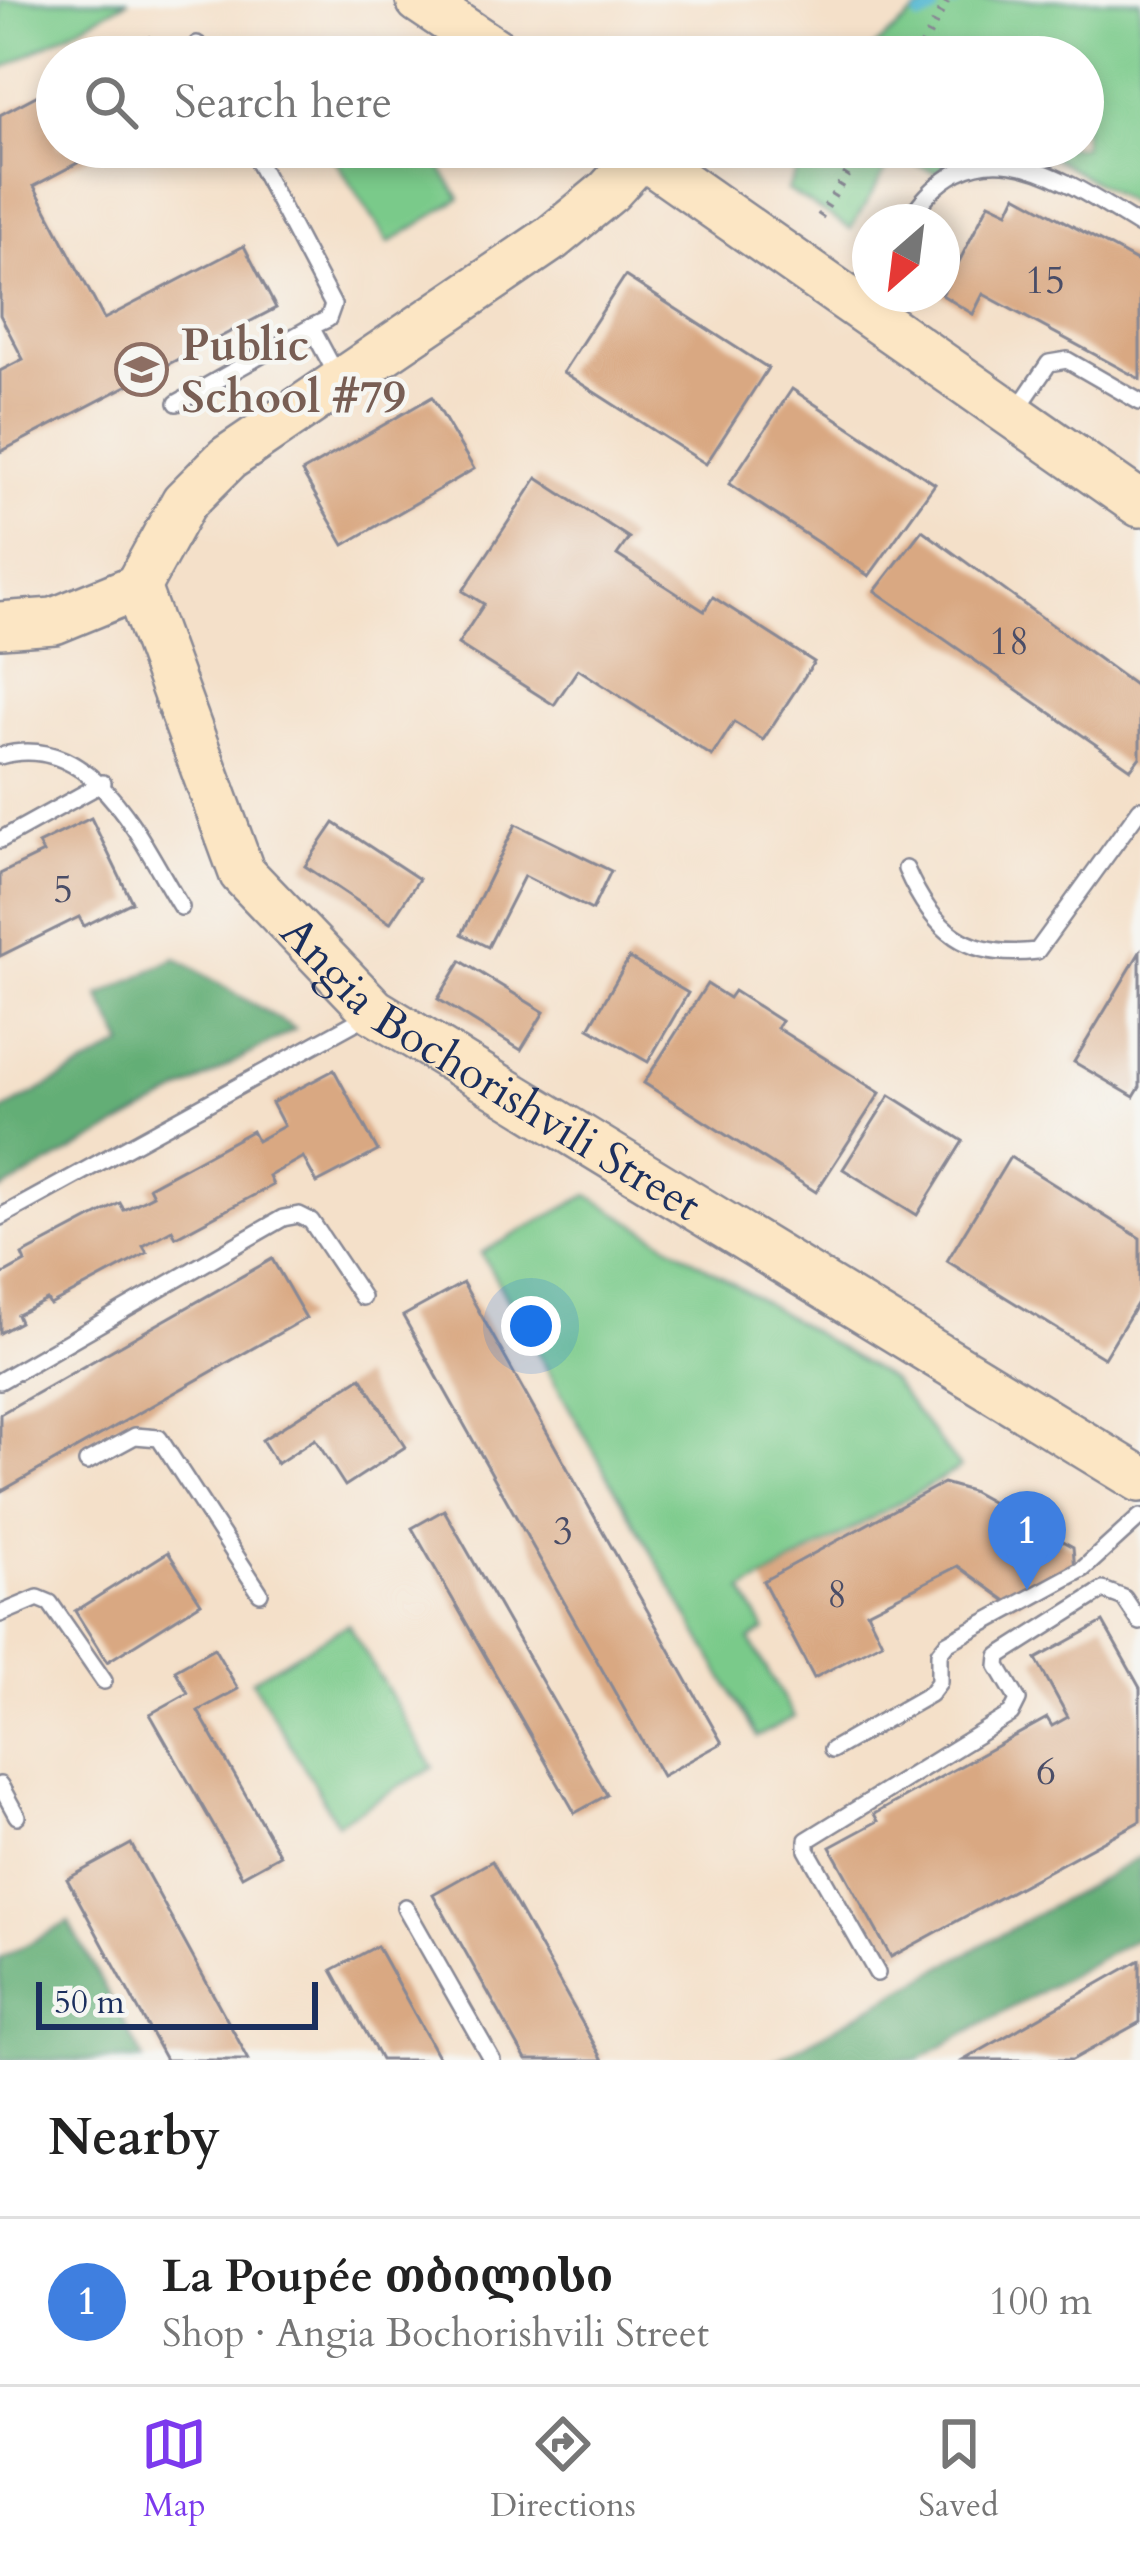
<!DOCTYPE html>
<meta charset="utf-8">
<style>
body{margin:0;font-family:Cardo,"Noto Serif Georgian",serif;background:#f2f2f2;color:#222}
.compass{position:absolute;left:852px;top:204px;width:108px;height:108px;border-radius:50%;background:#fff;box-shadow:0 6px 18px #0003;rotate:208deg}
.scale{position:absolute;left:36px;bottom:30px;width:282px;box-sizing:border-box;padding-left:12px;border:6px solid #1b2f5e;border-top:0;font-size:33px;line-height:42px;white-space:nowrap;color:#1b2f5e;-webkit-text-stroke:9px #f6f6f2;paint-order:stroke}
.you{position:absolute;left:531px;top:1326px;width:42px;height:42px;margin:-30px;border:9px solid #fff;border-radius:50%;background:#1a73e8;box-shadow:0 0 0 18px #1a73e833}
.badge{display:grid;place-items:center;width:78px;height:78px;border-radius:50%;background:#7c3aed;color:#fff;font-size:39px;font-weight:700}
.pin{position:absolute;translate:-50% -99px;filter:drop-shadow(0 3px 6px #0008)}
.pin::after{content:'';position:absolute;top:63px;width:42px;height:36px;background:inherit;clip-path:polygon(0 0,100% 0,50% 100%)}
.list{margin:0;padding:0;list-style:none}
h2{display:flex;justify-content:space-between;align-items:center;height:156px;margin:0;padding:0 48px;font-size:51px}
h2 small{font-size:39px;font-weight:400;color:#767676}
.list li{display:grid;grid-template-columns:78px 1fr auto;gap:36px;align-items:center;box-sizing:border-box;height:168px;padding:0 48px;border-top:3px solid #e0e0e0}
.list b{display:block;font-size:45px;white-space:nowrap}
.list p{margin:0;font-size:39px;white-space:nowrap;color:#767676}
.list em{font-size:39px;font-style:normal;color:#767676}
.icon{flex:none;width:66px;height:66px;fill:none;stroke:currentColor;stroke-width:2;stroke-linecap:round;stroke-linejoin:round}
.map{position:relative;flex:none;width:1140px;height:2060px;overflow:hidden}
.search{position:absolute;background:#fff;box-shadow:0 6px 18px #0003;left:36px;right:36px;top:36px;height:132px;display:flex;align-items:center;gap:30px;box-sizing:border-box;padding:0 42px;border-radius:66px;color:#767676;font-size:45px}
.sheet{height:324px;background:#fff}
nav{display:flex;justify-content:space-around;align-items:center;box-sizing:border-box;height:168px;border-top:3px solid #e0e0e0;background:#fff;font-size:33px;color:#767676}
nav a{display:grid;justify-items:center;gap:6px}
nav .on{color:#7c3aed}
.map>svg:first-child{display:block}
.green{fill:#7aca8a;stroke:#4a7c74;stroke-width:3}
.forest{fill:#63ae76;stroke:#3f6e6a;stroke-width:3}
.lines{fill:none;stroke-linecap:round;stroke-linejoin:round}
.stream{stroke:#53b7d1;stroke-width:12}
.building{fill:#d9a882}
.lane-casing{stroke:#888894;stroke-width:20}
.secondary-casing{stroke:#888894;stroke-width:50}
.path{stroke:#888894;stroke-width:8;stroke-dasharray:3 9;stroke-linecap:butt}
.lane{stroke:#fff;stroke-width:15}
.secondary{stroke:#fce6c4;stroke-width:45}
.labels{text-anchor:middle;stroke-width:9;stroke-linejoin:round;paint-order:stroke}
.number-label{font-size:39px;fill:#4a4d67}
.education-label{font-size:45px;font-weight:bold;fill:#785e54;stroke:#f6f6f2;text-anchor:start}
.street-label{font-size:45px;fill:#1b2f5e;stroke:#f6f6f2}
</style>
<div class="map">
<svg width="1140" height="2060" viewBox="0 0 1140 2060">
<rect width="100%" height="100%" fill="#f6f6f2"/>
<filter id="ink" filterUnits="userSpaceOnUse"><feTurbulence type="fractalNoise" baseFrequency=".00833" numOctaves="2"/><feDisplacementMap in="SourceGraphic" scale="24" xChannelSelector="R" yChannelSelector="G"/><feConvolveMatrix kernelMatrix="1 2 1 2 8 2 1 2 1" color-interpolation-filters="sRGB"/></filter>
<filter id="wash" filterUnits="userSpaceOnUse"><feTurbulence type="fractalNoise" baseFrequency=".004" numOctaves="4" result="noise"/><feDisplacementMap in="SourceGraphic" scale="48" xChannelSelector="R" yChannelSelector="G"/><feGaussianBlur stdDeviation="2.7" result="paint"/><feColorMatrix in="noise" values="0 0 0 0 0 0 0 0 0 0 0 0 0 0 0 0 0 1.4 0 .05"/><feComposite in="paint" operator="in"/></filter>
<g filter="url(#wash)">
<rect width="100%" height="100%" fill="#f4e0c9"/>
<g class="green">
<path d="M 0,0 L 129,0 L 0,70 Z"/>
<path d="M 931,0 L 1140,0 L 1140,209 L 1035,147 L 1083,147 L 1083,57 L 863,57 Z"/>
<path d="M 327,147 L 427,147 L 460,198 L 389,243 Z"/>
<path d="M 809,147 L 962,147 L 938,173 L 894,156 L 851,229 L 787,190 Z"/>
<path d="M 588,1195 L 891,1380 L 960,1468 L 743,1591 L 765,1630 L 750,1640 L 794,1717 L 757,1737 L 481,1253 Z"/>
<path d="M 348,1624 L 433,1767 L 337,1823 L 252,1680 Z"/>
</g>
<g class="forest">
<path d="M 176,958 L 295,1029 L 0,1191 L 0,1112 L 124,1045 L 99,996 Z"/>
<path d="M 1140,1857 L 1140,1936 L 918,2060 L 776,2060 Z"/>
<path d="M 69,1922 L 144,2060 L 0,2060 L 0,1959 Z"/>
</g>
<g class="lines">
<g class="stream">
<path d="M 953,2 L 957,0"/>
<path d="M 920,17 L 933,11"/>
</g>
</g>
<g id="blocks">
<g class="building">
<path d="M 149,37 L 159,57 L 111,57 Z"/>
<path d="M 57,85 L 57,147 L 108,147 L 34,186 L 104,319 L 244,246 L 276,308 L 0,452 L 0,371 L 23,359 L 0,315 L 0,115 Z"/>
<path d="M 1016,195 L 1140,263 L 1140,379 L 983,294 L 973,314 L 942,295 L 989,203 L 1008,212 Z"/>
<path d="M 625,276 L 768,368 L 706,464 L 563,372 Z"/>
<path d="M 792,389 L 935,484 L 869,576 L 729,484 Z"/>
<path d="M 432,397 L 474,469 L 344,545 L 302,472 Z"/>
<path d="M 537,478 L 629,538 L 617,555 L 704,611 L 713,597 L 814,662 L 763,740 L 734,722 L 712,756 L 578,669 L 554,705 L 458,644 L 484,604 L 463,591 Z"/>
<path d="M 922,530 L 1140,689 L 1140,757 L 1131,769 L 875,591 Z"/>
<path d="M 91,818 L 132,902 L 84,926 L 79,917 L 0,956 L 0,874 L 43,853 L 38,844 Z"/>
<path d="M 334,823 L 419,879 L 390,923 L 305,866 Z"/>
<path d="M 516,824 L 611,871 L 592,910 L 524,876 L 488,947 L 462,934 Z"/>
<path d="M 1140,952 L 1140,1087 L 1134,1097 L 1074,1062 Z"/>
<path d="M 629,958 L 688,993 L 648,1062 L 589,1028 Z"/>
<path d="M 461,961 L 544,1012 L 521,1050 L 438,999 Z"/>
<path d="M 707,984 L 729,998 L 734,991 L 781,1021 L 777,1028 L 880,1093 L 816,1192 L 644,1083 Z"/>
<path d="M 334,1070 L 378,1151 L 317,1183 L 303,1157 L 269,1176 L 273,1185 L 176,1237 L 172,1230 L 143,1246 L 147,1253 L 50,1305 L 47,1300 L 17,1315 L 20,1322 L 0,1333 L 0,1276 L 25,1262 L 22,1255 L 120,1203 L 124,1210 L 153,1195 L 149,1187 L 252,1131 L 257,1141 L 284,1126 L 272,1103 Z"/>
<path d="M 890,1095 L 963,1141 L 917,1215 L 843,1169 Z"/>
<path d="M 1010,1157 L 1140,1238 L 1140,1299 L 1104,1358 L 947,1261 Z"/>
<path d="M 272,1259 L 306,1318 L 0,1492 L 0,1414 Z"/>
<path d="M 463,1283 L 722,1743 L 662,1776 L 403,1316 Z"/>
<path d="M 361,1377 L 405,1447 L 345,1486 L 315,1439 L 277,1464 L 262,1440 Z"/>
<path d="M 943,1483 L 971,1491 L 1073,1547 L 1075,1571 L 1012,1605 L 958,1566 L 867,1612 L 882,1642 L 814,1678 L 763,1581 Z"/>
<path d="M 444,1510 L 607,1795 L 575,1813 L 412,1528 Z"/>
<path d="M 168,1552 L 201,1603 L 107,1662 L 75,1611 Z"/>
<path d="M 1103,1622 L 1140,1688 L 1140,1821 L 891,1957 L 830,1847 L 878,1821 L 874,1814 L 1047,1718 L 1052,1726 L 1068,1717 L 1036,1659 Z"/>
<path d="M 214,1648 L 238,1689 L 198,1711 L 280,1855 L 242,1876 L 150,1714 L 188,1693 L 175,1670 Z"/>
<path d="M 131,1844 L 249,2060 L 166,2060 L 67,1879 Z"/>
<path d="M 492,1861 L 603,2060 L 526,2060 L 433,1894 Z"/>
<path d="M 377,1946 L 440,2060 L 381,2060 L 332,1970 Z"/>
<path d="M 1140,1960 L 1140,2022 L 1072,2060 L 964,2060 Z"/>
</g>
</g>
</g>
<g filter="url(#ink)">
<use href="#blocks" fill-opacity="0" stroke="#888894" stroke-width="3"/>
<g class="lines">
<defs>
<g id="lane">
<path d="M 197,44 L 203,57"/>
<path d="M 250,147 L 333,305 L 328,319 L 311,327 L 339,379"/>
<path d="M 907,222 C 976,115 1058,176 1140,226"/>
<path d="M 177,403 L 311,327"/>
<path d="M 1017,410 L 1049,363 L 1067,360 L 1140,402"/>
<path d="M 0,756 C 95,729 142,844 181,907"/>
<path d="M 0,840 L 103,783"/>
<path d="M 906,869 C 933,931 967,960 1037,951 L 1140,809"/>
<path d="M 0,1217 L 372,1013"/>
<path d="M 0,1381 L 283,1218 L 299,1215 L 311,1221 L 362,1297"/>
<path d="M 87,1462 L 135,1436 L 159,1438 L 260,1593"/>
<path d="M 0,1614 L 38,1598 L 50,1603 L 104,1681"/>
<path d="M 832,1750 L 930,1694 L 939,1682 L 939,1653 L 947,1643 L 1083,1569 L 1140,1517"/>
<path d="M 0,1785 L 17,1816"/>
<path d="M 405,1907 L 492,2060"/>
<path d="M 877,1973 L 807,1850 L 807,1840 L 1011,1714 L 1018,1700 L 998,1666 L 999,1656 L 1103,1590 L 1124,1598 L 1140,1622"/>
</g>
<g id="secondary">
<path d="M 419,0 L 504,57"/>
<path d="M 630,147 L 1140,504"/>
<path id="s1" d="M 137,587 L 242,873 L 374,1011 L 1140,1479"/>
<path d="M 137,587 L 184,502 L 228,458 L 552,238 L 609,191 L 641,156"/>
<path d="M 0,625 L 54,621 L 137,587"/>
</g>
</defs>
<use href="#lane" class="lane-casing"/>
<use href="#secondary" class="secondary-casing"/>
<g class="path">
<path d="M 917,57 L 947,0"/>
<path d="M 820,217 L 864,147"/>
</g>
<use href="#lane" class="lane"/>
<use href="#secondary" class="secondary"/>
</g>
</g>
<defs>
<symbol id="school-ring" viewBox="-11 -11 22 22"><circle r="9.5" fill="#f6f6f2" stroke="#8d6e63" stroke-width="1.5"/><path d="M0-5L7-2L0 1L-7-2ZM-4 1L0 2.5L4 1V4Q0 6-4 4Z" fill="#8d6e63"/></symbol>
</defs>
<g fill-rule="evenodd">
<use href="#school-ring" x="112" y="340" width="59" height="59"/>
</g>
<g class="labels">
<g class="number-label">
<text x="1045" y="293">15</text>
<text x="1009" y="654">18</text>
<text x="63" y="902">5</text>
<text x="563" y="1544">3</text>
<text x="837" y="1607">8</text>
<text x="1046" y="1784">6</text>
</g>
<g class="education-label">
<text x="181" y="360">Public<tspan x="181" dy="52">School #79</tspan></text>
</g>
<g class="street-label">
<text dy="16" stroke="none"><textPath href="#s1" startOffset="624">Angia Bochorishvili Street</textPath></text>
</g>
</g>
</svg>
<svg class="compass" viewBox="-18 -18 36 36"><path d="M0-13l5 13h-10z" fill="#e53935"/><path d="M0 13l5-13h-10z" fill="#767676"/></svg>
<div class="scale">50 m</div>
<div class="you"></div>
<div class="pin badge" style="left:1027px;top:1590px;background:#3f7fe0">1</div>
<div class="search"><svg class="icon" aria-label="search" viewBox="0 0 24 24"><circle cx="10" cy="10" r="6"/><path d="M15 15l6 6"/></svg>Search here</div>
</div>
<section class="sheet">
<h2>Nearby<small></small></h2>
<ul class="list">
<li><span class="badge" style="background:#3f7fe0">1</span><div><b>La Poupée თბილისი</b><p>Shop · Angia Bochorishvili Street</p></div><em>100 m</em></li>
</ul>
</section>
<nav>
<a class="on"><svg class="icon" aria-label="map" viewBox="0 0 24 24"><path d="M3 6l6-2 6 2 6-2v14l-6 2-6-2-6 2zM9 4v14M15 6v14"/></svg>Map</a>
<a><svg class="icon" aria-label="directions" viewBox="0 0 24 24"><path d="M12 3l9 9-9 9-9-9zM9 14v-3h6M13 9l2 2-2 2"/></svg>Directions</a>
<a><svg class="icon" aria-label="saved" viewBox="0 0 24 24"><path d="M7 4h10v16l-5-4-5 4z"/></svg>Saved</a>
</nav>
